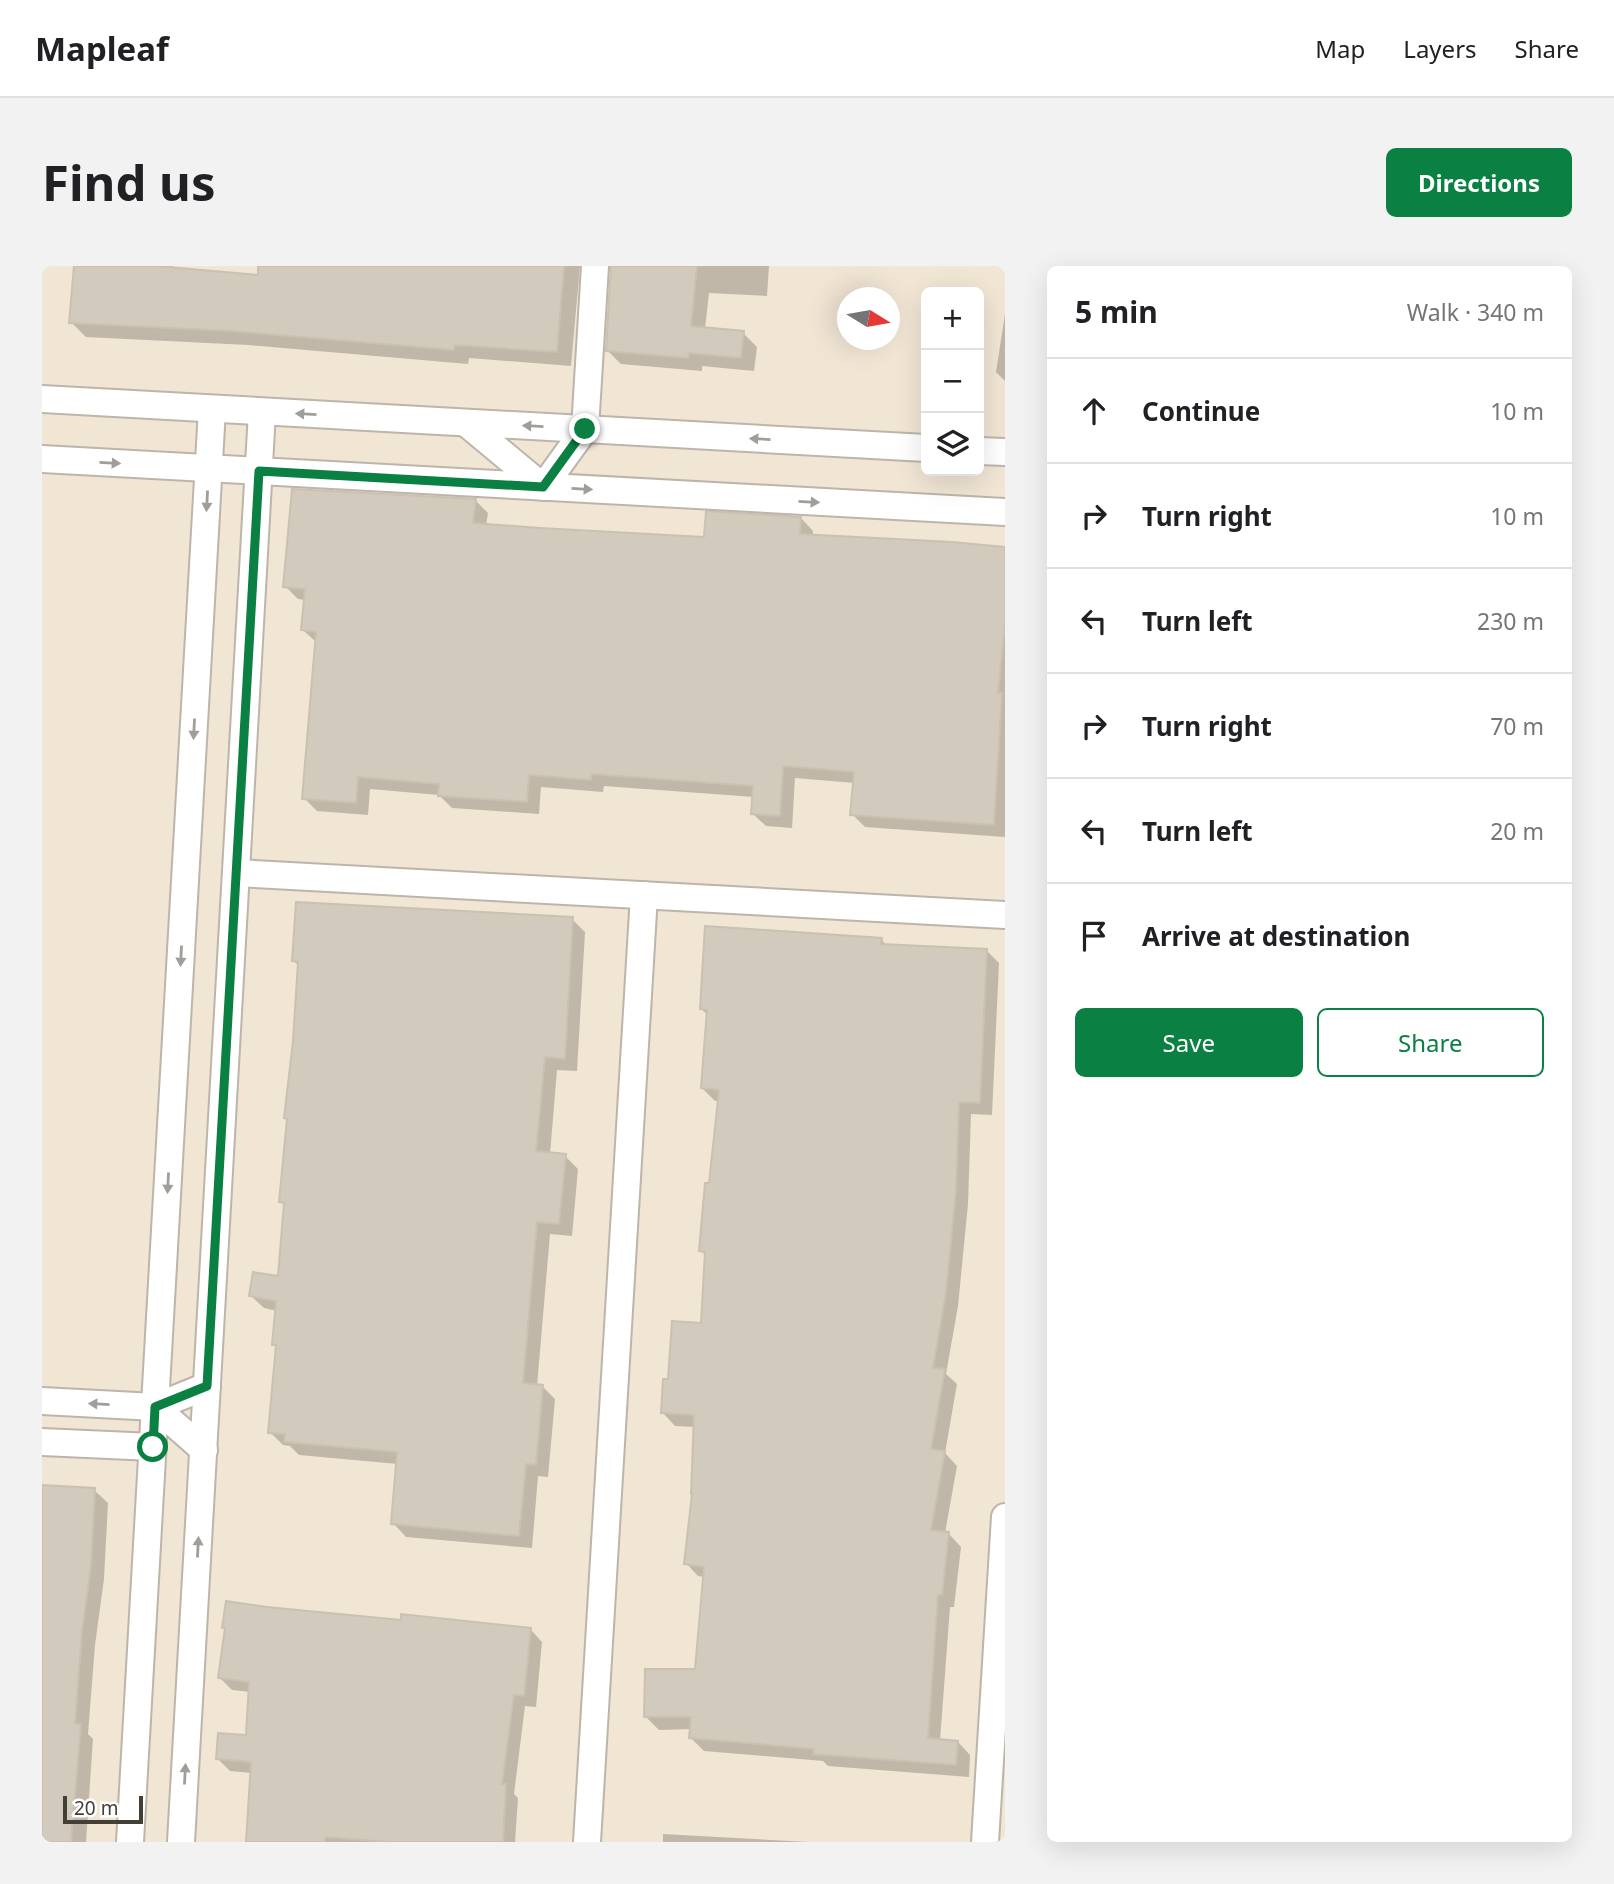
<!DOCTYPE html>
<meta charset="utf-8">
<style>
body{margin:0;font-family:"Noto Sans",sans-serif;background:#f2f2f2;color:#202124}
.controls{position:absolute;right:21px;top:21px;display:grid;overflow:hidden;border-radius:10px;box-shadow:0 7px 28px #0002}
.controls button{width:63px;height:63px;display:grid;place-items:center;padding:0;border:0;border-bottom:2px solid #e0e0e0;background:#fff;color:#202124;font:35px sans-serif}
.compass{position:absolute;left:795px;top:21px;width:63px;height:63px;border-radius:50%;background:#fff;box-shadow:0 7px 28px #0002;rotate:101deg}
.scale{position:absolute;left:21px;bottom:18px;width:80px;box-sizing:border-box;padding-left:7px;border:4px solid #433e36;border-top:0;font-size:19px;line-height:24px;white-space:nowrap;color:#433e36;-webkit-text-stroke:5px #fff;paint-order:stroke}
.stop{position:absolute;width:21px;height:21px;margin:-16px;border:5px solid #0b8043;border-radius:50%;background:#fff}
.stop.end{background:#0b8043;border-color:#fff;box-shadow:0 2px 7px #0008}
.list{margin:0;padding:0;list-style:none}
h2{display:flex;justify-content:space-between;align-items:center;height:91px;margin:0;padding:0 28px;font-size:30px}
h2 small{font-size:23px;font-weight:400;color:#757577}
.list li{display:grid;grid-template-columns:46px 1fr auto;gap:21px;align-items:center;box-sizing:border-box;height:105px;padding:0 28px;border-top:2px solid #e0e0e0}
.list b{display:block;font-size:26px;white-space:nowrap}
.list em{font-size:23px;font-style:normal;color:#757577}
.actions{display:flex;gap:14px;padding:21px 28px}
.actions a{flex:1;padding:16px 0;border:2px solid #0b8043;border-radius:10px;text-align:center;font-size:24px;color:#0b8043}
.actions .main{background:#0b8043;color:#fff}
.icon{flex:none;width:38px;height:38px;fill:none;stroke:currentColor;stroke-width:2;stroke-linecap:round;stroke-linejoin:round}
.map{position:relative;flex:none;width:963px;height:1576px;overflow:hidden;border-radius:10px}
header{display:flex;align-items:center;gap:42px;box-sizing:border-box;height:98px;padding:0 35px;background:#fff;border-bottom:2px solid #e0e0e0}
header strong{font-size:33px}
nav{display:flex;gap:38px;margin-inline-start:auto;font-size:24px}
.intro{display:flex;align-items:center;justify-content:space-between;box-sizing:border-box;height:168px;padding:0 42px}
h1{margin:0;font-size:49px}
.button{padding:18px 32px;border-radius:10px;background:#0b8043;color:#fff;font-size:24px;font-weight:700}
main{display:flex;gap:42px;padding:0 42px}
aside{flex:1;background:#fff;border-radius:10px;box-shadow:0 7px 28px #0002}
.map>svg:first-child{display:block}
.commercial{fill:#f1e5d4;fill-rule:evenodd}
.shadow{fill:#0003}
.building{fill:#d2cabd;stroke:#cbc1b1;stroke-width:2}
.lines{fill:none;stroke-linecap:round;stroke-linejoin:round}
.minor-casing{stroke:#bcb5aa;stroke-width:30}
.minor{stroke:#fff;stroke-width:26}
.oneway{fill:#a19e9a}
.route{stroke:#0b8043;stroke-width:9}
</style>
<header>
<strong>Mapleaf</strong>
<nav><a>Map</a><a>Layers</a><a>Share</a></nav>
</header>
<div class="intro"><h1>Find us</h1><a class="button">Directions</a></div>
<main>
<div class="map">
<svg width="963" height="1576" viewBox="0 0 963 1576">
<rect width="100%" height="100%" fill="#f1eee7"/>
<path class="commercial" d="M 0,0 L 963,0 L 963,1576 L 0,1576 ZM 884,26 L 937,26 L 937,205 L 884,205 ZM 806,32 L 848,32 L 848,74 L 806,74 Z"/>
<g class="shadow">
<path d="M 33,0 L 131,0 L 129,3 L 217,11 L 218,0 L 538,0 L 529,100 L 427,92 L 426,98 L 206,79 L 44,71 L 29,56 Z"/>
<path d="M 570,0 L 727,0 L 725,30 L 667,27 L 663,63 L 701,67 L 715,81 L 712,105 L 660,100 L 660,105 L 579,98 L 565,84 Z"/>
<path d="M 963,48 L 963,115 L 954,106 Z"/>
<path d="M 433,234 L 446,247 L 444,260 L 663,272 L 759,252 L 771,265 L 771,271 L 963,283 L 963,571 L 823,561 L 810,548 L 813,517 L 753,512 L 750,562 L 724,560 L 711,548 L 712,531 L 562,520 L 561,526 L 499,521 L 497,548 L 410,542 L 397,529 L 328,523 L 326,549 L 275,545 L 262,532 L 274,376 L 261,364 L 264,334 L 256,333 L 243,320 Z"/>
<path d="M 530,653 L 543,666 L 535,805 L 515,804 L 508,888 L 523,890 L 536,903 L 530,970 L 508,968 L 495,1120 L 500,1120 L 513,1133 L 506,1211 L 496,1210 L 490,1282 L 364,1271 L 351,1257 L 356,1198 L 257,1189 L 248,1180 L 241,1179 L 228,1166 L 236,1082 L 232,1078 L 235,1045 L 222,1042 L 208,1029 L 237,1012 L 244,940 L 239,935 L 247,855 L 243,852 L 253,775 L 257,700 L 252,695 Z"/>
<path d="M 839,673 L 845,680 L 944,684 L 957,697 L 950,849 L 929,848 L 926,938 L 916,1040 L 904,1108 L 915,1118 L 903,1187 L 915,1200 L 903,1267 L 907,1268 L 919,1281 L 912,1341 L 908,1341 L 898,1475 L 916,1476 L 928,1489 L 927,1511 L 786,1500 L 781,1495 L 662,1485 L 649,1472 L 650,1463 L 617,1464 L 604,1451 L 655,1404 L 663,1311 L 656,1310 L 644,1297 L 652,1229 L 654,1161 L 633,1160 L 621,1147 L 627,1115 L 660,1059 L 665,990 L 659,985 L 678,835 L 673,835 L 660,822 L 666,749 L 659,743 Z"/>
<path d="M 0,1220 L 52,1224 L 66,1237 L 62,1313 L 53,1379 L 46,1468 L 51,1473 L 44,1576 L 0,1576 Z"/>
<path d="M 225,1343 L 360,1355 L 488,1363 L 500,1376 L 494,1441 L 483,1440 L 472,1528 L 476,1532 L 473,1576 L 206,1576 L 210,1507 L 188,1505 L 176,1493 L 206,1471 L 209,1426 L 190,1424 L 178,1412 L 185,1365 L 182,1361 Z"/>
<path d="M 621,1568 L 767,1576 L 621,1576 Z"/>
</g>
<g class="building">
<path d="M 32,0 L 114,0 L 216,9 L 216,0 L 522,0 L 515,86 L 413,79 L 412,84 L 190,65 L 27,57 Z"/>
<path d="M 569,0 L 655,0 L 649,60 L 702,65 L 699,92 L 647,87 L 646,92 L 564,85 Z"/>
<path d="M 250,223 L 434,233 L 431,257 L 498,262 L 662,271 L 664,245 L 759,251 L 758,268 L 910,276 L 963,281 L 963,358 L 956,427 L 960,427 L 952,559 L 808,549 L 812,506 L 741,500 L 738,550 L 709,548 L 711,520 L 550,508 L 549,514 L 487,509 L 485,536 L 396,530 L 397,518 L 316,511 L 314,537 L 260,533 L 274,366 L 259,364 L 263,323 L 241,321 Z"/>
<path d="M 254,636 L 531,651 L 523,793 L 503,791 L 494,885 L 524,888 L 517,958 L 495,956 L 481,1117 L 501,1119 L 494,1199 L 484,1198 L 477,1270 L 349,1258 L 355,1186 L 242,1176 L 243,1168 L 226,1167 L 234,1079 L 230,1079 L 234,1035 L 207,1030 L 211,1006 L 236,1010 L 242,937 L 237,936 L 245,853 L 242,852 L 251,775 L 256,696 L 250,695 Z"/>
<path d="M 663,660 L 840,672 L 839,678 L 945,683 L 938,837 L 917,836 L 914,924 L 904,1026 L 891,1102 L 903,1103 L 889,1183 L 903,1185 L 889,1264 L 907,1266 L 900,1329 L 896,1329 L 886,1472 L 916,1475 L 914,1499 L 771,1488 L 772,1483 L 647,1472 L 649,1451 L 602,1451 L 603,1403 L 653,1403 L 662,1301 L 642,1298 L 650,1228 L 649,1228 L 652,1149 L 619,1147 L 621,1113 L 626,1113 L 630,1055 L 659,1057 L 663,986 L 657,985 L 663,917 L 667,917 L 677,824 L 659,822 L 665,744 L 658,743 Z"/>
<path d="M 0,1219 L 53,1222 L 49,1299 L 40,1365 L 33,1458 L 39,1458 L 29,1576 L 0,1576 Z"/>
<path d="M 184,1335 L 225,1341 L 359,1354 L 359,1348 L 489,1362 L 482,1430 L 472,1429 L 460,1518 L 464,1518 L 461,1576 L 347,1576 L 283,1571 L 283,1576 L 204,1576 L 209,1496 L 174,1493 L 176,1467 L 204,1469 L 207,1416 L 176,1412 L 183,1362 L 180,1362 Z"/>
</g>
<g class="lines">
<defs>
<g id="minor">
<path d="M 0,133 L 884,182"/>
<path d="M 424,157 L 501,221 L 543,163 L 553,0"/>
<path d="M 937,185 L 963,186"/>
<path d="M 0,193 L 963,246"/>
<path d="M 194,607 L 963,649"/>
<path d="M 0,1135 L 113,1141"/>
<path d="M 0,1176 L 111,1181"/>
<path d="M 162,1184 L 113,1141 L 165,1120"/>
<path d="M 88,1576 L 170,143"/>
<path d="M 139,1576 L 220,146"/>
<path d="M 545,1576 L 602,629"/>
<path d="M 943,1576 L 963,1251"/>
</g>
</defs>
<use href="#minor" class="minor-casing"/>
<use href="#minor" class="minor"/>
</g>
<defs><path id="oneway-solid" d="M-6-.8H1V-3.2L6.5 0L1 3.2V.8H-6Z" transform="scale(1.75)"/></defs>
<g class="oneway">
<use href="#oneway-solid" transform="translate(264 148) rotate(-177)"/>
<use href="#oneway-solid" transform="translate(491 160) rotate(-177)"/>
<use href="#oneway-solid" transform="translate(718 173) rotate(-177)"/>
<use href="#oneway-solid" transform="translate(68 197) rotate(3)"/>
<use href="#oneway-solid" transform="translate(540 223) rotate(3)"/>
<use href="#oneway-solid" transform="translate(165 235) rotate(93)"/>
<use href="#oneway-solid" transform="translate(767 236) rotate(3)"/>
<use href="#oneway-solid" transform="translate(152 463) rotate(93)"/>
<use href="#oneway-solid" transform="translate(139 690) rotate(93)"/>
<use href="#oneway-solid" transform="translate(126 917) rotate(93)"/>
<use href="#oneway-solid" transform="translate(57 1138) rotate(-177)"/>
<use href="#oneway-solid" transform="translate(156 1281) rotate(-87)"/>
<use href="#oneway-solid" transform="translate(143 1508) rotate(-87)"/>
</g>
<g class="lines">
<path class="route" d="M 111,1181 L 113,1141 L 165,1120 L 217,205 L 501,221 L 543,163"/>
</g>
</svg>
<div class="controls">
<button>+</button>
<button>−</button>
<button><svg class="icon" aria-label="layers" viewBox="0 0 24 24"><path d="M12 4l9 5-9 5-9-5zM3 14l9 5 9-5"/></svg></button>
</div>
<svg class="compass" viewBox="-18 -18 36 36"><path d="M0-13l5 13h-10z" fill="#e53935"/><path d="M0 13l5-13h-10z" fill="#757577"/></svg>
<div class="scale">20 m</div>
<div class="stop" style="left:111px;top:1181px"></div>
<div class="stop end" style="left:543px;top:163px"></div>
</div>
<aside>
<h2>5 min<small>Walk · 340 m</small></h2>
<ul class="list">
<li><svg class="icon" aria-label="ahead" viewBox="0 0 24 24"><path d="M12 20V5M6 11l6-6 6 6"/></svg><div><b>Continue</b></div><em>10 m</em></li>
<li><svg class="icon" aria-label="right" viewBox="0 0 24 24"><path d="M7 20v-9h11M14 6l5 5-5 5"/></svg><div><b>Turn right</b></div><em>10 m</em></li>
<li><svg class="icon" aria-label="left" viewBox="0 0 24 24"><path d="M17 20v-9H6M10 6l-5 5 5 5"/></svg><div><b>Turn left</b></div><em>230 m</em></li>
<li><svg class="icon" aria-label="right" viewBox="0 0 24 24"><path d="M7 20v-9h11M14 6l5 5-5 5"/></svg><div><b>Turn right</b></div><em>70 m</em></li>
<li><svg class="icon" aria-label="left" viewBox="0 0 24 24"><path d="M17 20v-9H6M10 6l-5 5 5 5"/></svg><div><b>Turn left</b></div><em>20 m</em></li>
<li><svg class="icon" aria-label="arrive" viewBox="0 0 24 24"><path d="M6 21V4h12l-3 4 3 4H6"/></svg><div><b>Arrive at destination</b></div></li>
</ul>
<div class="actions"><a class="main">Save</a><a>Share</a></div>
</aside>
</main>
